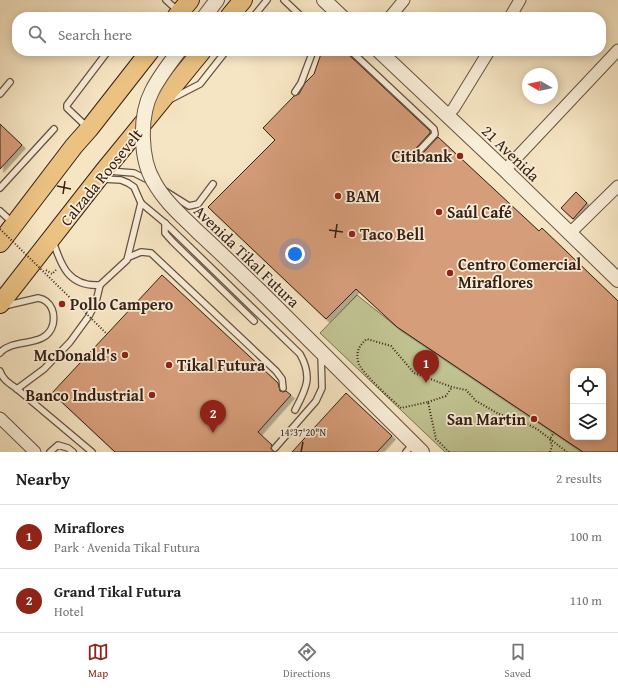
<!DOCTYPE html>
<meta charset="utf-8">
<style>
body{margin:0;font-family:"Gentium Book Plus",serif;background:#f2f2f2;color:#222}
.controls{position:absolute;right:12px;bottom:12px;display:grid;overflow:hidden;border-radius:8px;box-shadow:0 2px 10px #0003}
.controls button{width:36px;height:36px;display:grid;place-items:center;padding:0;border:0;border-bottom:1px solid #e0e0e0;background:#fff;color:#222;font:20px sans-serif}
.compass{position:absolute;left:522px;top:68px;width:36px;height:36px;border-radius:50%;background:#fff;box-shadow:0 2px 10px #0003;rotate:279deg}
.you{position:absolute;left:295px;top:254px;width:14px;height:14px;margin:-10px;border:3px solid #fff;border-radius:50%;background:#1a73e8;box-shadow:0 0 0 6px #1a73e833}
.badge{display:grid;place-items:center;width:26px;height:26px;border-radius:50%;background:#8f2418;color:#fff;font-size:13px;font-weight:700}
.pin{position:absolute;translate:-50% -33px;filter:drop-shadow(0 1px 2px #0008)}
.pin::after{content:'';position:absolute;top:21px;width:14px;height:12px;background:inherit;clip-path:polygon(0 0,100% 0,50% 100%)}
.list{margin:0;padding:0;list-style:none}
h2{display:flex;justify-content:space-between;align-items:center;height:52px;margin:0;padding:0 16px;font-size:17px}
h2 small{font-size:13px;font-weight:400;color:#767676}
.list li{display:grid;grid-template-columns:26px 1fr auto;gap:12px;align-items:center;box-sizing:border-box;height:64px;padding:0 16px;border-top:1px solid #e0e0e0}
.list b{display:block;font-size:15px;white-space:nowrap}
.list p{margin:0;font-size:13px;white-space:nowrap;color:#767676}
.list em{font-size:13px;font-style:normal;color:#767676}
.icon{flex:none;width:22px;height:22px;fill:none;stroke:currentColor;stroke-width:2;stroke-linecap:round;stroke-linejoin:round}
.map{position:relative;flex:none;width:618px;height:452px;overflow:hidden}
.search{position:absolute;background:#fff;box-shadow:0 2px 10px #0003;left:12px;right:12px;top:12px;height:44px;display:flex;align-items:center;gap:10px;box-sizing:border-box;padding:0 14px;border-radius:16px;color:#767676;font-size:15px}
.sheet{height:180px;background:#fff}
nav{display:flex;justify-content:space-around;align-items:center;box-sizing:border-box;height:56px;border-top:1px solid #e0e0e0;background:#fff;font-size:11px;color:#767676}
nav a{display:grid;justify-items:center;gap:2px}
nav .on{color:#8f2418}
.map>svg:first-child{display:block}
.green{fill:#c0c391;stroke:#7c7254}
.building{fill:#d69d7a;stroke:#372016;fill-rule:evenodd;filter:url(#shadow)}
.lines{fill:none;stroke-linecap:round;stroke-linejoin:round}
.service-casing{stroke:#675141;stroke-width:8}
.minor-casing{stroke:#675141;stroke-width:13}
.tertiary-casing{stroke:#675141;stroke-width:16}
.trunk-casing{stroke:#372016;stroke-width:20}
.path{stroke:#372016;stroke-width:2;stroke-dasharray:1 2;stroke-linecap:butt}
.service{stroke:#f9eed8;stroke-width:5.5}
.minor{stroke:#f9eed8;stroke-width:11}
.tertiary{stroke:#f9eed8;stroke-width:14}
.trunk{stroke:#ebc282;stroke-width:18}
.tertiary-bridge-casing{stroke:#675141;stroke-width:16;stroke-linecap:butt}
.path-bridge{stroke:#372016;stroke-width:2;stroke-dasharray:1 2;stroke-linecap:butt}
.tertiary-bridge{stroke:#f9eed8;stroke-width:14}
.ticks{fill:none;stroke:#372016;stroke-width:1.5}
.poi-dot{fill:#8f2418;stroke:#f9eed8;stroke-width:1.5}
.labels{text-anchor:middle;stroke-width:3.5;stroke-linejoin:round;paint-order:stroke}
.street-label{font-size:16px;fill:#372016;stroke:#f9eed8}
.poi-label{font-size:16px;font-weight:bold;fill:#372016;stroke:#f9eed8;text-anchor:start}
.ticks-label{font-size:10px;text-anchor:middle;fill:#372016;stroke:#f9eed8;stroke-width:3.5;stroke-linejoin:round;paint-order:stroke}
</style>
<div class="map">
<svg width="618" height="452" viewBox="0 0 618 452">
<defs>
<filter id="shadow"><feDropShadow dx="3.5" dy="3.5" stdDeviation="0" flood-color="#0004"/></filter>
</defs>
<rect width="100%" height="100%" fill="#f6e5c3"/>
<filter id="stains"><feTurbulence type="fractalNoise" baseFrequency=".005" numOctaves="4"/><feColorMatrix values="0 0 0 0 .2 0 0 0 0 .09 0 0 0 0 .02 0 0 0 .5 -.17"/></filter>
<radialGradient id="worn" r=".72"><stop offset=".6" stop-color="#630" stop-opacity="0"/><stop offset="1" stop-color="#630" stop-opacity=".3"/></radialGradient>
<path class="green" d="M 357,295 L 397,327 L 583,452 L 445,452 L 320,333 Z"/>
<g class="building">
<path d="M 322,51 L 347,51 L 348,54 L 430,131 L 430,133 L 417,147 L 416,151 L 417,153 L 423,153 L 438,137 L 539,231 L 542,228 L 618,301 L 618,452 L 583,452 L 397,327 L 356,289 L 326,319 L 208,207 L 275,140 L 263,128 L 294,96 L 299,94 L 305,83 L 314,74 ZM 573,371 L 603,371 L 603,437 L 573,437 Z"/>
<path d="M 0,124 L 22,145 L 0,169 Z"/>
<path d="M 576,192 L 587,203 L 573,219 L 561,208 Z"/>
<path d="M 162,275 L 278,383 L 280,391 L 283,392 L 286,391 L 291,395 L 258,432 L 272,445 L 271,449 L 274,452 L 115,452 L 52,393 Z"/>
<path d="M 346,393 L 392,436 L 377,452 L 292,452 Z"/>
</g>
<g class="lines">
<defs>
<g id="service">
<path d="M 166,0 L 178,11"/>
<path d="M 284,0 L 302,17"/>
<path d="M 253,17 L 267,0"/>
<path d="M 351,51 L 434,129 L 435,134 L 420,150"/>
<path d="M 295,92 L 301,83 L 313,51"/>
<path d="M 0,94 L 10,82"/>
<path d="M 171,99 L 200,84 L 226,51"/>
<path d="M 87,127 L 67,108 L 67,105 L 108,51"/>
<path d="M 109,171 L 134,173 L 150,181"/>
<path d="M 102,179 L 121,180 L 128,183 L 134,187 L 141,203 L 165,223 L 300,354 C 313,377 306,389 295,410"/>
<path d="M 0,188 L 54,129"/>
<path d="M 165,191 L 189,206 L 198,204 L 213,184"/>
<path d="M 0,211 L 13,223"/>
<path d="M 165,223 L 165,233 L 173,242 L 254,321"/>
<path d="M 53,241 C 61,266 69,287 100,285"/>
<path d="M 129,257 L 141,252 L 151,253 L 276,371 L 282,379 L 283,388"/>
<path d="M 0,353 C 13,337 47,349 53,324 C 54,319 54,314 52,309 C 49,302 44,299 38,298 L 4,306"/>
<path d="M 0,371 C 3,380 9,383 17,389 L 92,452"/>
<path d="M 17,389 L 44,369 L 70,342 L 89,316 L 96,302 L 100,285 L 127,260 L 141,203"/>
<path d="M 275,448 L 316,401 L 322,388 L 321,354"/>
<path d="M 50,452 L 58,445 L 68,448 L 73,452"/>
<path d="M 406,452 L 413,444"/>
</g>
<g id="minor">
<path d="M 390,17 L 404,0"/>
<path d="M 510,17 L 520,0"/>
<path d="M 447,116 L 454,108 L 489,51"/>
<path d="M 505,170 L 618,50"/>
<path d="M 570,233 L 618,186"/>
<path d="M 0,418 L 35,452"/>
</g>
<g id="tertiary">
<path d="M 324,0 L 342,17"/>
<path d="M 204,17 L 217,0"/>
<path d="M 379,51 L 505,170 L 618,280"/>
<path d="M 260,291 L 422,452"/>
</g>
<g id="trunk">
<path d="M 176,17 L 190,0"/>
<path d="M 229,17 L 243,0"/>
<path d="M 0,243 L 74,146 L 89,129 L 150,51"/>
<path d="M 0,304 L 104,171 L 202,51"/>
</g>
</defs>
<use href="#service" class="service-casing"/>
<use href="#minor" class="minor-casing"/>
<use href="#tertiary" class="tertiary-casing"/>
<use href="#trunk" class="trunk-casing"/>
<g class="path">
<path d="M 46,270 L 52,274 L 56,270"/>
<path d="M 428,402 L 446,396 L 452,387"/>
<path d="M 449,452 L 436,439 L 428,402 L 401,408 C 391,399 363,374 359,364 C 355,353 359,345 367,339 L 391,346 L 414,373 L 452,387 L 466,390 L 476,401 L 499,414 L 519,420 L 537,429 L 567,452"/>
<path d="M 550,452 L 552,446 L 550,439 L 554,432"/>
</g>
<use href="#service" class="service"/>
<use href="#minor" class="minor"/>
<use href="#tertiary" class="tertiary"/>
<use href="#trunk" class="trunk"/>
<defs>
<path id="tertiary-bridge" d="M 179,51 C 169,64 159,77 152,91 C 139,116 140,159 154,182 C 165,202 182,216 198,232 C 219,251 239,271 260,291"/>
</defs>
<use href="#tertiary-bridge" class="tertiary-bridge-casing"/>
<path class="path-bridge" d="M 0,229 L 107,334"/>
<use href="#tertiary-bridge" class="tertiary-bridge"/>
</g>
<path class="ticks" d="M 57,186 L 71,189M 63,194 L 65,181M 329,230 L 343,232M 335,238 L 337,224M 301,452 L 303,442"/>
<g class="poi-dot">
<circle cx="460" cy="156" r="4"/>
<circle cx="338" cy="196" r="4"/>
<circle cx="439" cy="212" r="4"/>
<circle cx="352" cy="234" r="4"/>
<circle cx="450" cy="273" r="4"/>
<circle cx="62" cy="304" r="4"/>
<circle cx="125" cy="355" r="4"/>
<circle cx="169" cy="365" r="4"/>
<circle cx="152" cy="395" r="4"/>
<circle cx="534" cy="419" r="4"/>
</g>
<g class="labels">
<g class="street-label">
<text transform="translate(511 153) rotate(44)" y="6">21 Avenida</text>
<text transform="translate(101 177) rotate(-51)" y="6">Calzada Roosevelt</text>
<text transform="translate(247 256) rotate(44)" y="6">Avenida Tikal Futura</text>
</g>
<g class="poi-label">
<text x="452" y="162" text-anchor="end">Citibank</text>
<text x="346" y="202">BAM</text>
<text x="447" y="218">Saúl Café</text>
<text x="360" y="240">Taco Bell</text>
<text x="458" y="270">Centro Comercial<tspan x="458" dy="18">Miraflores</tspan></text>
<text x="70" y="310">Pollo Campero</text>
<text x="117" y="361" text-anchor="end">McDonald's</text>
<text x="177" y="371">Tikal Futura</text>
<text x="144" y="401" text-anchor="end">Banco Industrial</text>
<text x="526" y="425" text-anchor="end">San Martin</text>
</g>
</g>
<g class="ticks-label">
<text x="303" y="436">14°37'20"N</text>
</g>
<rect width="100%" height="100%" filter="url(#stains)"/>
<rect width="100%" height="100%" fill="url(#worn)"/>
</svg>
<div class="controls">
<button><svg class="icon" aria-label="locate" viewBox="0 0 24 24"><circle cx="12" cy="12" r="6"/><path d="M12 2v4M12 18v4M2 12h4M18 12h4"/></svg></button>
<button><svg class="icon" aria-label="layers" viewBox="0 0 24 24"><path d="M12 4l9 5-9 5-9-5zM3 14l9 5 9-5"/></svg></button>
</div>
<svg class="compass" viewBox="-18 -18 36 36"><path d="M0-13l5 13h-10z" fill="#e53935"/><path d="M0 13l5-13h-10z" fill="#767676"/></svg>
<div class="you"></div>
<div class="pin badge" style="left:426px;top:383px">1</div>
<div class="pin badge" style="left:213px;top:433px">2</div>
<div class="search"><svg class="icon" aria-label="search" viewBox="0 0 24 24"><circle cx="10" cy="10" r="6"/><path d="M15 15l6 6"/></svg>Search here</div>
</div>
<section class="sheet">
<h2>Nearby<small>2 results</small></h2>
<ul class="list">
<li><span class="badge">1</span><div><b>Miraflores</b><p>Park · Avenida Tikal Futura</p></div><em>100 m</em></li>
<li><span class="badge">2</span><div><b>Grand Tikal Futura</b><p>Hotel</p></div><em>110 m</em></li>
</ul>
</section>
<nav>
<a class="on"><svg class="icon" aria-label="map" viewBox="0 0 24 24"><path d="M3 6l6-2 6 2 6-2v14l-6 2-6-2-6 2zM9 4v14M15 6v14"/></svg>Map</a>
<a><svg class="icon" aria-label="directions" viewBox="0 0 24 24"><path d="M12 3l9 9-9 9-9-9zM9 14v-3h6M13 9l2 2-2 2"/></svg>Directions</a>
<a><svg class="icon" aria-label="saved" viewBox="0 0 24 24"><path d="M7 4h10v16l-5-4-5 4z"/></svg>Saved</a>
</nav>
